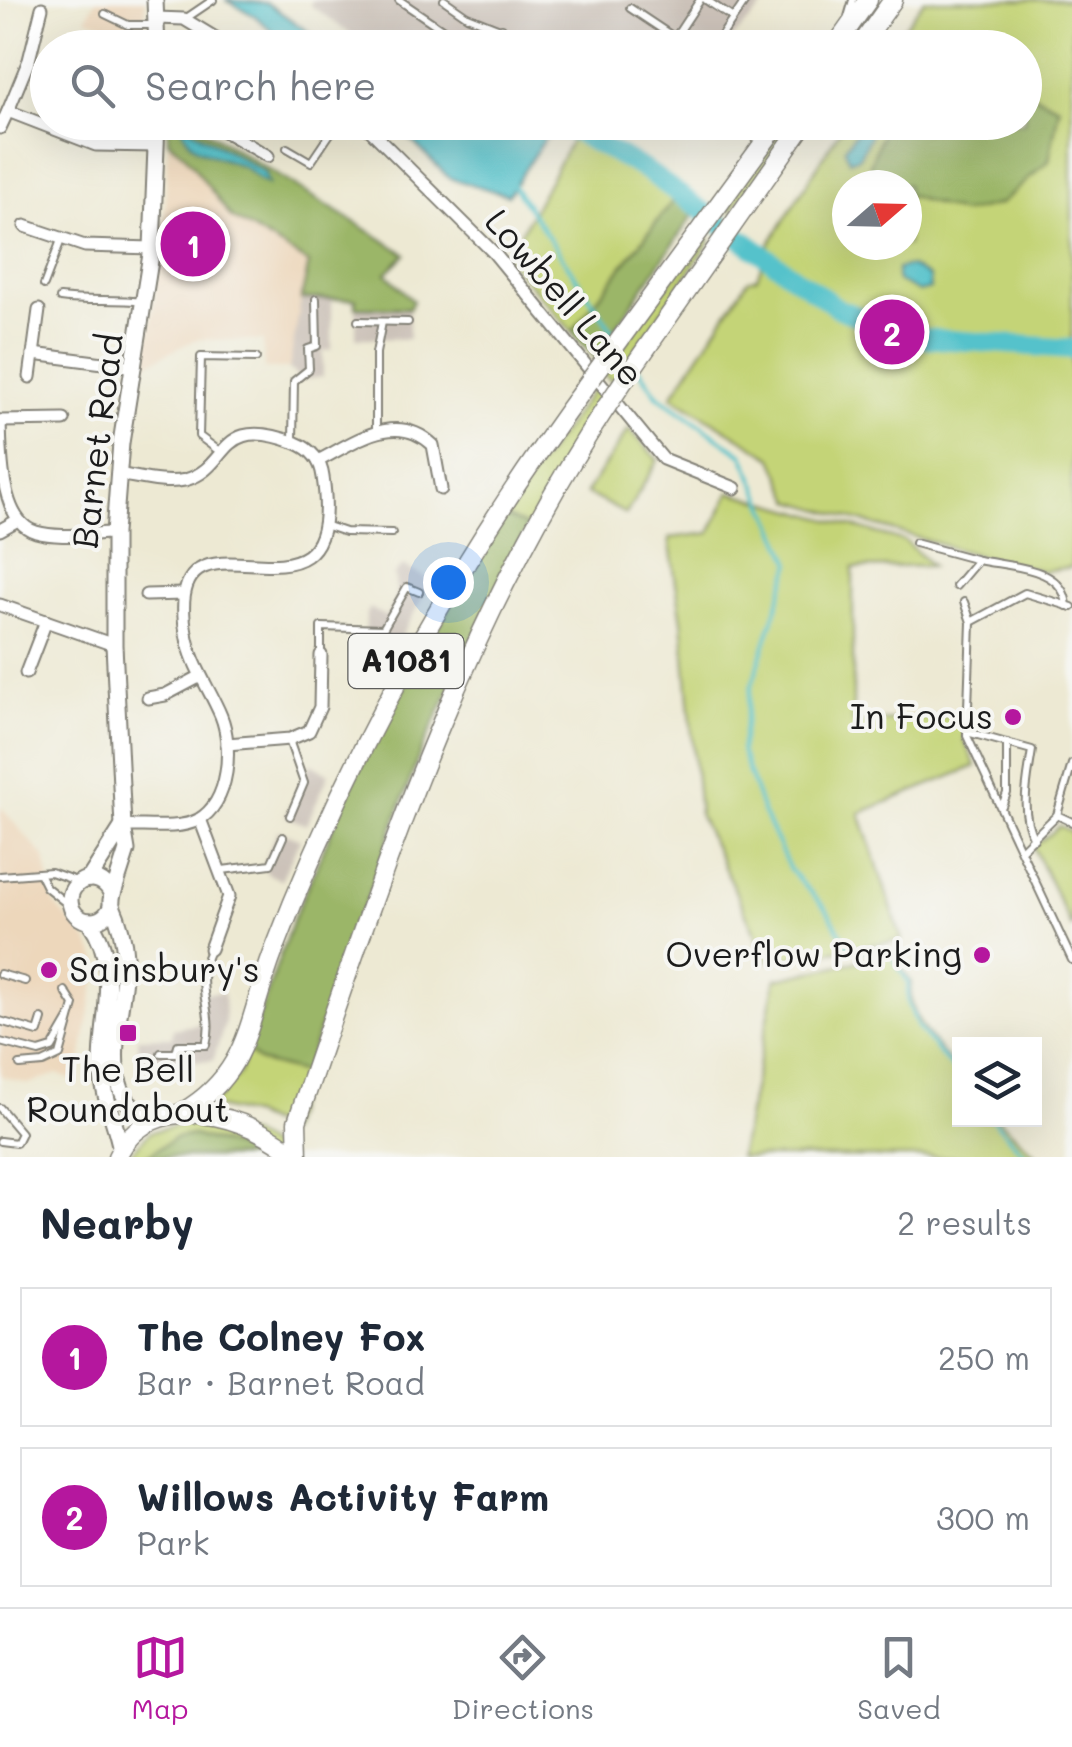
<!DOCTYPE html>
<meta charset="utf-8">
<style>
body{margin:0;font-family:Mali,sans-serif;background:#f6f6f7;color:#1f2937}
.controls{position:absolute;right:30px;bottom:30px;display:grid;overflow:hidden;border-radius:0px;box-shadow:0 10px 40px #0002}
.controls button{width:90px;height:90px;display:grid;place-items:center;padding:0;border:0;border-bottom:2px solid #e0e1e3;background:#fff;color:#1f2937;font:50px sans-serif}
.compass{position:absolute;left:832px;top:170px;width:90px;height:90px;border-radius:50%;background:#fff;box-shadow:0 10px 40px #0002;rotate:70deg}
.you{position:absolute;left:448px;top:582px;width:35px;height:35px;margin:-25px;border:8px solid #fff;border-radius:50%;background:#1a73e8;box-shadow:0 0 0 15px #1a73e833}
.badge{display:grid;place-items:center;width:65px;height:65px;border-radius:50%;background:#b5179e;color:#fff;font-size:32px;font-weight:700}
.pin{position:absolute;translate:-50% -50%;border:5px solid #fff;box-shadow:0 2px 10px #0006}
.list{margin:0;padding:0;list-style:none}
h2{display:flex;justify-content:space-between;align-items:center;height:130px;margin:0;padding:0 40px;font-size:42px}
h2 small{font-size:32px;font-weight:400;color:#747a83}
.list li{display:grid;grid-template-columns:65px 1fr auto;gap:30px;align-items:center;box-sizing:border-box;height:140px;margin:0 20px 20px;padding:0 20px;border:2px solid #e0e1e3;border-radius:0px}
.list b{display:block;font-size:38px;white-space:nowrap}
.list p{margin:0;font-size:32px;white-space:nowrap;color:#747a83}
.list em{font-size:32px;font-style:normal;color:#747a83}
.icon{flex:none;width:55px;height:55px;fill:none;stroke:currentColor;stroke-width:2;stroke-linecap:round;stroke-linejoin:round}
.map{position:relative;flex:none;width:1072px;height:1157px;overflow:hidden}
.search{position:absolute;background:#fff;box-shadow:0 10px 40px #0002;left:30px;right:30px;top:30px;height:110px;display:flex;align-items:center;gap:25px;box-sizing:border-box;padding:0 35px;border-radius:55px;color:#747a83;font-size:38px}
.sheet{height:450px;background:#fff}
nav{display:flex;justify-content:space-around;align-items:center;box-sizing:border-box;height:140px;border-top:2px solid #e0e1e3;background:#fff;font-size:28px;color:#747a83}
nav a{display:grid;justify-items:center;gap:5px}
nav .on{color:#b5179e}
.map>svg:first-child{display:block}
.built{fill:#edd7bb}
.industrial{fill:#ccc2b9}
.green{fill:#c4d477;stroke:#70784a;stroke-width:2.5;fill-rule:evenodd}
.forest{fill:#9bb668;stroke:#5c6942;stroke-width:2.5}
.water{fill:#55c2cb;stroke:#386f74;stroke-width:2.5}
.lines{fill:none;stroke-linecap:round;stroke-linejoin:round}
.stream{stroke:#55c2cb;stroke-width:4}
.river{stroke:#55c2cb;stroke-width:20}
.service-casing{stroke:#848278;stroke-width:10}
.minor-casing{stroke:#848278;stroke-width:15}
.tertiary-casing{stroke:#848278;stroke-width:19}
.primary-casing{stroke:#848278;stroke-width:21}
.service{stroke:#fff;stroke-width:6}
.minor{stroke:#fff;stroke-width:11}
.tertiary{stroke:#fff;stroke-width:15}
.primary{stroke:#fff;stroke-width:18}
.primary-bridge-casing{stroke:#848278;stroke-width:21;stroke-linecap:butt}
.primary-bridge{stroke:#fff;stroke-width:18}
.poi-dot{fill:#b5179e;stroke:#f6f6f2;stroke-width:4}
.labels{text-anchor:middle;stroke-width:8;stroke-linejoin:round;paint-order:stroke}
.shield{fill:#f6f6f2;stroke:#5d5d5c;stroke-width:2.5}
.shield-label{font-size:32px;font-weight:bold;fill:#1c1c1c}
.street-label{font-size:35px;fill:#1c1c1c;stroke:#f6f6f2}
.poi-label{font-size:35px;fill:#1c1c1c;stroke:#f6f6f2;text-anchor:end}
</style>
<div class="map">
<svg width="1072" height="1157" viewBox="0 0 1072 1157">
<rect width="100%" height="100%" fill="#f6f6f2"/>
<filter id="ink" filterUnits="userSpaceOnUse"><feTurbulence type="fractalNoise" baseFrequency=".01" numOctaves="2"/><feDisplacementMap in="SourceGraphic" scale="20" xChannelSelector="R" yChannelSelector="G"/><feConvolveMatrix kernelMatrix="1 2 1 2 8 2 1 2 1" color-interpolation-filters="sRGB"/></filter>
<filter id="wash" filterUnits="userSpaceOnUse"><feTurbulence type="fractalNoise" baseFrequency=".0048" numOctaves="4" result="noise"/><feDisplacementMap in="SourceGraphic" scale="40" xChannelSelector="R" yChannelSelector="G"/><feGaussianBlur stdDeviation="2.25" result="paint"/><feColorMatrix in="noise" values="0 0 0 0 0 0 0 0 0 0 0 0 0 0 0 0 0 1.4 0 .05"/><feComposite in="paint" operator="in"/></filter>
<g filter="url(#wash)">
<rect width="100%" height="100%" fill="#ede9d3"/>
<g class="built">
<path d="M 96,0 L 145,0 L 144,40 L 86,18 Z"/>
<path d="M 168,141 L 185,155 L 231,217 L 310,263 L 289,369 L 264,369 L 263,341 L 196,339 L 145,365 L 164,233 Z"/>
<path d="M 0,806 L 45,858 L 55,905 L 87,940 L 99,962 L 77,1082 L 57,1074 L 28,1084 L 0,1076 Z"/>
</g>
<g class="industrial">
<path d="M 312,0 L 770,0 L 723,48 L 369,47 L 310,5 Z"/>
<path d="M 301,299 L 332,299 L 332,350 L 323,351 L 323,377 L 302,380 L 289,369 Z"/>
<path d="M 356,307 L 409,308 L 409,339 L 356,338 Z"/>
<path d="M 403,566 L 432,581 L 388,660 L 365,647 L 366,615 L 370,608 L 386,617 L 397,597 L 394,574 Z"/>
<path d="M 311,763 L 329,774 L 306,825 L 285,816 Z"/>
<path d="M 278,830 L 300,839 L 281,880 L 266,873 L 263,863 Z"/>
<path d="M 197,993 L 224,993 L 225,1023 L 213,1061 L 183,1061 L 183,1069 L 140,1069 L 137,1038 L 172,1037 L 173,1029 L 203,1023 Z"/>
</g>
<g class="green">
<path d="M 924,0 L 1072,0 L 1072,567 L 1043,571 L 983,557 L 792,501 L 773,458 L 672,396 L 748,280 L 757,277 L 770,243 L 844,123 L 1024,122 L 1024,48 L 890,47 ZM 847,185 L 907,185 L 907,245 L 847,245 Z"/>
<path d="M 786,123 L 797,123 L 731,211 L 725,207 Z"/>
<path d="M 573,137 L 622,159 L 676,197 L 572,332 L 507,258 Z"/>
<path d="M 703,237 L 710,241 L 613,383 L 603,373 Z"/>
<path d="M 595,386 L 603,397 L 528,526 L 502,516 Z"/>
<path d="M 629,429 L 658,460 L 626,514 L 586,493 Z"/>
<path d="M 730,492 L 905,541 L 932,566 L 853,568 L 853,723 L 965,715 L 964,740 L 976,766 L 860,813 L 902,940 L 768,961 L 699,814 L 682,621 L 669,538 L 710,533 Z"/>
<path d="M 1060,826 L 1072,832 L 1072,928 L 1033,847 Z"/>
<path d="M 891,954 L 911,982 C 906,1019 937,1046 959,1073 L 960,1120 L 999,1120 L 1038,1157 L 739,1157 L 776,979 Z"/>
<path d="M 247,1050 L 258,1061 L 304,1073 L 288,1132 L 254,1116 L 212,1106 L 239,1074 Z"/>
<path d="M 191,1122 L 251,1135 L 288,1157 L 127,1157 L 150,1132 Z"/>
</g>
<g class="forest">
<path d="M 1025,91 L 1059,107 L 1049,161 L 1000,204 L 962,213 L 907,195 L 907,185 L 880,185 L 871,178 L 870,165 L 886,123 L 1024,122 Z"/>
<path d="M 174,123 L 193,123 L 406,254 L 386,273 L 413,301 L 409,308 L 356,307 L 356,299 L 301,299 L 309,263 L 231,217 L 185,155 L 168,141 L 168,126 Z"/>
<path d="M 676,197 L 695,212 L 595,358 L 572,332 Z"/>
<path d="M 502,516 L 528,526 L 420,753 L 304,1073 L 258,1061 L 247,1050 L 292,922 L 366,751 Z"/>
<path d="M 193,1135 L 251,1152 L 256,1157 L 145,1157 L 175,1138 Z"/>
</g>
<g class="water">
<path d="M 225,0 L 267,3 L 330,47 L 290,47 L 255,16 Z"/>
<path d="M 181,123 L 264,172 L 268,184 C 257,180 252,171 242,166 C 216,154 189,156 181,123 Z"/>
<path d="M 470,123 L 555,123 L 567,130 L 545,138 L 508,195 L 449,178 L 394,123 Z"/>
<path d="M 861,125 L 868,127 L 870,136 L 859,157 L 849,161 L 845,148 Z"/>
<path d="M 910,266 L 929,277 L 930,289 L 919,292 L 897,281 L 897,269 Z"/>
</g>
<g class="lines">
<g class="stream">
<path d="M 513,185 L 616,336"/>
<path d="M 639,369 L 658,396 L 743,455 L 791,563 L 751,688 L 741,751 L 763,812 L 790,870 L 827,910 L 849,947 L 891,954 L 908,982 L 908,1002 L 918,1028 L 960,1078"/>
<path d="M 993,1120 L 1027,1157"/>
</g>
<path class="river" d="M 528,122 L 573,131 L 647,171 L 839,309 L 910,337 L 1072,349"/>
</g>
</g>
<g filter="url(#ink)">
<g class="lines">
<defs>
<g id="service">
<path d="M 399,0 L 470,48"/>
<path d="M 444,0 L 467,16 L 548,48"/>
<path d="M 706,0 L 733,18"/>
<path d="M 630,8 L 675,38 L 700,0"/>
<path d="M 105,14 L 128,25 L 156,25"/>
<path d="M 848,17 L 853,0"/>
<path d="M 185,19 L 213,0"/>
<path d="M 492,48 L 502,28"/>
<path d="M 713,48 L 746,0"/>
<path d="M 287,148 L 311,162 L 338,122"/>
<path d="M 44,285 L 61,240"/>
<path d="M 60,298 C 89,302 115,298 143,302"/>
<path d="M 358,321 L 408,322"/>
<path d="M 376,431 L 376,353 L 382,322"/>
<path d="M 293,441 L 294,381 L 309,369 L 308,349 L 317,346 L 316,299"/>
<path d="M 219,451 L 199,436 L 201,357 L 256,358"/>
<path d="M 324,525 L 345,532 L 392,533"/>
<path d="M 915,543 L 978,560"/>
<path d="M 956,586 L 978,560 C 1011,567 1064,566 1067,606"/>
<path d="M 964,602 L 971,622 L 967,736 L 1072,960"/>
<path d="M 971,622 L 1025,593 L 1072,607"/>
<path d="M 321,655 L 321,627 L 383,629 L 407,587 L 419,592"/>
<path d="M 967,732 L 1032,750 C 1028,779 1019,812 1034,839"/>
<path d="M 289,740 L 304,783 L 290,816"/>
<path d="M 1002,806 L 1007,793 L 1007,743"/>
<path d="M 1057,815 L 1072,822"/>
<path d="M 1022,849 L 1057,815 L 1072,764"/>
<path d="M 222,870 L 271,864 L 283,837"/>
<path d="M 40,875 L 46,887 L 71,907"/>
<path d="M 0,876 L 51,872 L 79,882"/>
<path d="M 0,974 L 25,981"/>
<path d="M 0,1021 L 38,1032 L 42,1019"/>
<path d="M 0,1042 L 39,1052 L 52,1048 L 70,1017"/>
<path d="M 161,1053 L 176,1053 L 178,1045 L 206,1045 C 216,1010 192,989 210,950"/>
<path d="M 20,1065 L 43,1063 L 60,1055 L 74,1005 L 65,991"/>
<path d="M 0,1108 L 21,1133 L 16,1143 L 0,1141"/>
</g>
<g id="minor">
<path d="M 42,8 L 29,60 L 8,111 L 96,145 L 157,146"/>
<path d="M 157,18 L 184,19 L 232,48"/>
<path d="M 208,122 L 268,156"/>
<path d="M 362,122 L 494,253 L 663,459 L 735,488"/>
<path d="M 0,128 L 8,111"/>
<path d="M 25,226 L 85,246 L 152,248"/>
<path d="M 33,354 L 135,367"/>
<path d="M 30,377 L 39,310"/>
<path d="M 0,421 C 1,452 0,522 36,532 C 60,539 90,533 114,533"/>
<path d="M 0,421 L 64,420"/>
<path d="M 318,461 C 355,442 396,410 433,445 L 441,489"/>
<path d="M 117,474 C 138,477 165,485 185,480 C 232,467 215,413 296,443 C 311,449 321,461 323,477 C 349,654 160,480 186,633 C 191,665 209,687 221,716 C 233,746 230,802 198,820 C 179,830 144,825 123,826"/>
<path d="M 0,530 L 18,520"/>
<path d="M 146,595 L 184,594"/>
<path d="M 0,605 L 114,645"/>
<path d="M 26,673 L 46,621"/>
<path d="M 148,698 L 165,695 L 199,677"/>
<path d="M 227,744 L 290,739 L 309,731 L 320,707 L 321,655"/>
<path d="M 200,819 L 229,896 L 210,949"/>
</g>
<g id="tertiary">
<path d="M 155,0 L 157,48"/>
<path d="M 89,879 L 123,826"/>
<circle cx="91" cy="900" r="21"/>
<path d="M 111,900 L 127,850 L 123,826 L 114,645 L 114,533 L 121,443 L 152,248 L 157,122"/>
<path d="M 111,903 C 119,921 124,937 125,956 C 127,1010 89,1092 152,1121"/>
<path d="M 89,921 C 123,967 100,1020 102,1073 C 104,1100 116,1123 121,1150"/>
</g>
<g id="primary">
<path d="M 834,48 L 868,0"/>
<path d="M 859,48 L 893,0"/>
<path d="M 613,349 L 779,122"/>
<path d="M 629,373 L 805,122"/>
<path d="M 183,1112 C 250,1072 247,1021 273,953 C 352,745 459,558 591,379"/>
<path d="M 117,1157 C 149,1085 253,1115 296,1157"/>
<path d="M 298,1157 L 297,1122 C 381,875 461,626 607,406"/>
</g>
</defs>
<use href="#service" class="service-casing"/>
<use href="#minor" class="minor-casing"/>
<use href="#tertiary" class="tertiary-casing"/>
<use href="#primary" class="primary-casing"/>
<use href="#service" class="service"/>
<use href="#minor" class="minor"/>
<use href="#tertiary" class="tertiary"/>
<use href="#primary" class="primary"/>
<defs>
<g id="primary-bridge">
<path d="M 591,379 L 613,349"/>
<path d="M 607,406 L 629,373"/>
</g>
</defs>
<use href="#primary-bridge" class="primary-bridge-casing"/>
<use href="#primary-bridge" class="primary-bridge"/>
</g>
</g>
<g class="poi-dot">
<circle cx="1013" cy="717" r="10"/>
<circle cx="982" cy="955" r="10"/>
<circle cx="49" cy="970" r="10"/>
<rect x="118" y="1023" width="20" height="20" rx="5"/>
</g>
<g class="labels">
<rect class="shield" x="348.5" y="634" width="115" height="54" rx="8"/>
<g class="shield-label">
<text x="406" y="672">A1081</text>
</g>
<g class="street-label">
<text transform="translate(564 298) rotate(49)" y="12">Lowbell Lane</text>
<text transform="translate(98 441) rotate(-83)" y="12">Barnet Road</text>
</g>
<g class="poi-label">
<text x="993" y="729">In Focus</text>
<text x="962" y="967">Overflow Parking</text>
<text x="69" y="982" text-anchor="start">Sainsbury's</text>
<text x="128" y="1082" text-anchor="middle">The Bell<tspan x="128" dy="40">Roundabout</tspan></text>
</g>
</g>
</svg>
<div class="controls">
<button><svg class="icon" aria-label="layers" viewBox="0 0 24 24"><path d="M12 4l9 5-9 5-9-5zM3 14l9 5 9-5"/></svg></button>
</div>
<svg class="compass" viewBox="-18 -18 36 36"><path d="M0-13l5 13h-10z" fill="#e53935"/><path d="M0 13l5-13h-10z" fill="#747a83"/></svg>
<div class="you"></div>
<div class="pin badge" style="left:193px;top:244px">1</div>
<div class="pin badge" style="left:892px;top:332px">2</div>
<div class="search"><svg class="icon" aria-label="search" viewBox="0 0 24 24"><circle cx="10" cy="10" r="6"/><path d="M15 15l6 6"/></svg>Search here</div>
</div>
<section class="sheet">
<h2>Nearby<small>2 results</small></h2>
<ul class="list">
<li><span class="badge">1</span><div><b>The Colney Fox</b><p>Bar · Barnet Road</p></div><em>250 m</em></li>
<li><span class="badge">2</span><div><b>Willows Activity Farm</b><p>Park</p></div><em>300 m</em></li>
</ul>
</section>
<nav>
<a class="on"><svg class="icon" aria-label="map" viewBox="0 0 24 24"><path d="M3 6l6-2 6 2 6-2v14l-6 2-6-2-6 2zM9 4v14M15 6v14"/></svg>Map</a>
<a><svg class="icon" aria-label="directions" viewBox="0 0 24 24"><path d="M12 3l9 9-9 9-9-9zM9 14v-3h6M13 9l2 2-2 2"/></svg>Directions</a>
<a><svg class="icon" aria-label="saved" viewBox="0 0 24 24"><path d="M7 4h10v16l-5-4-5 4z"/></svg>Saved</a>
</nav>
